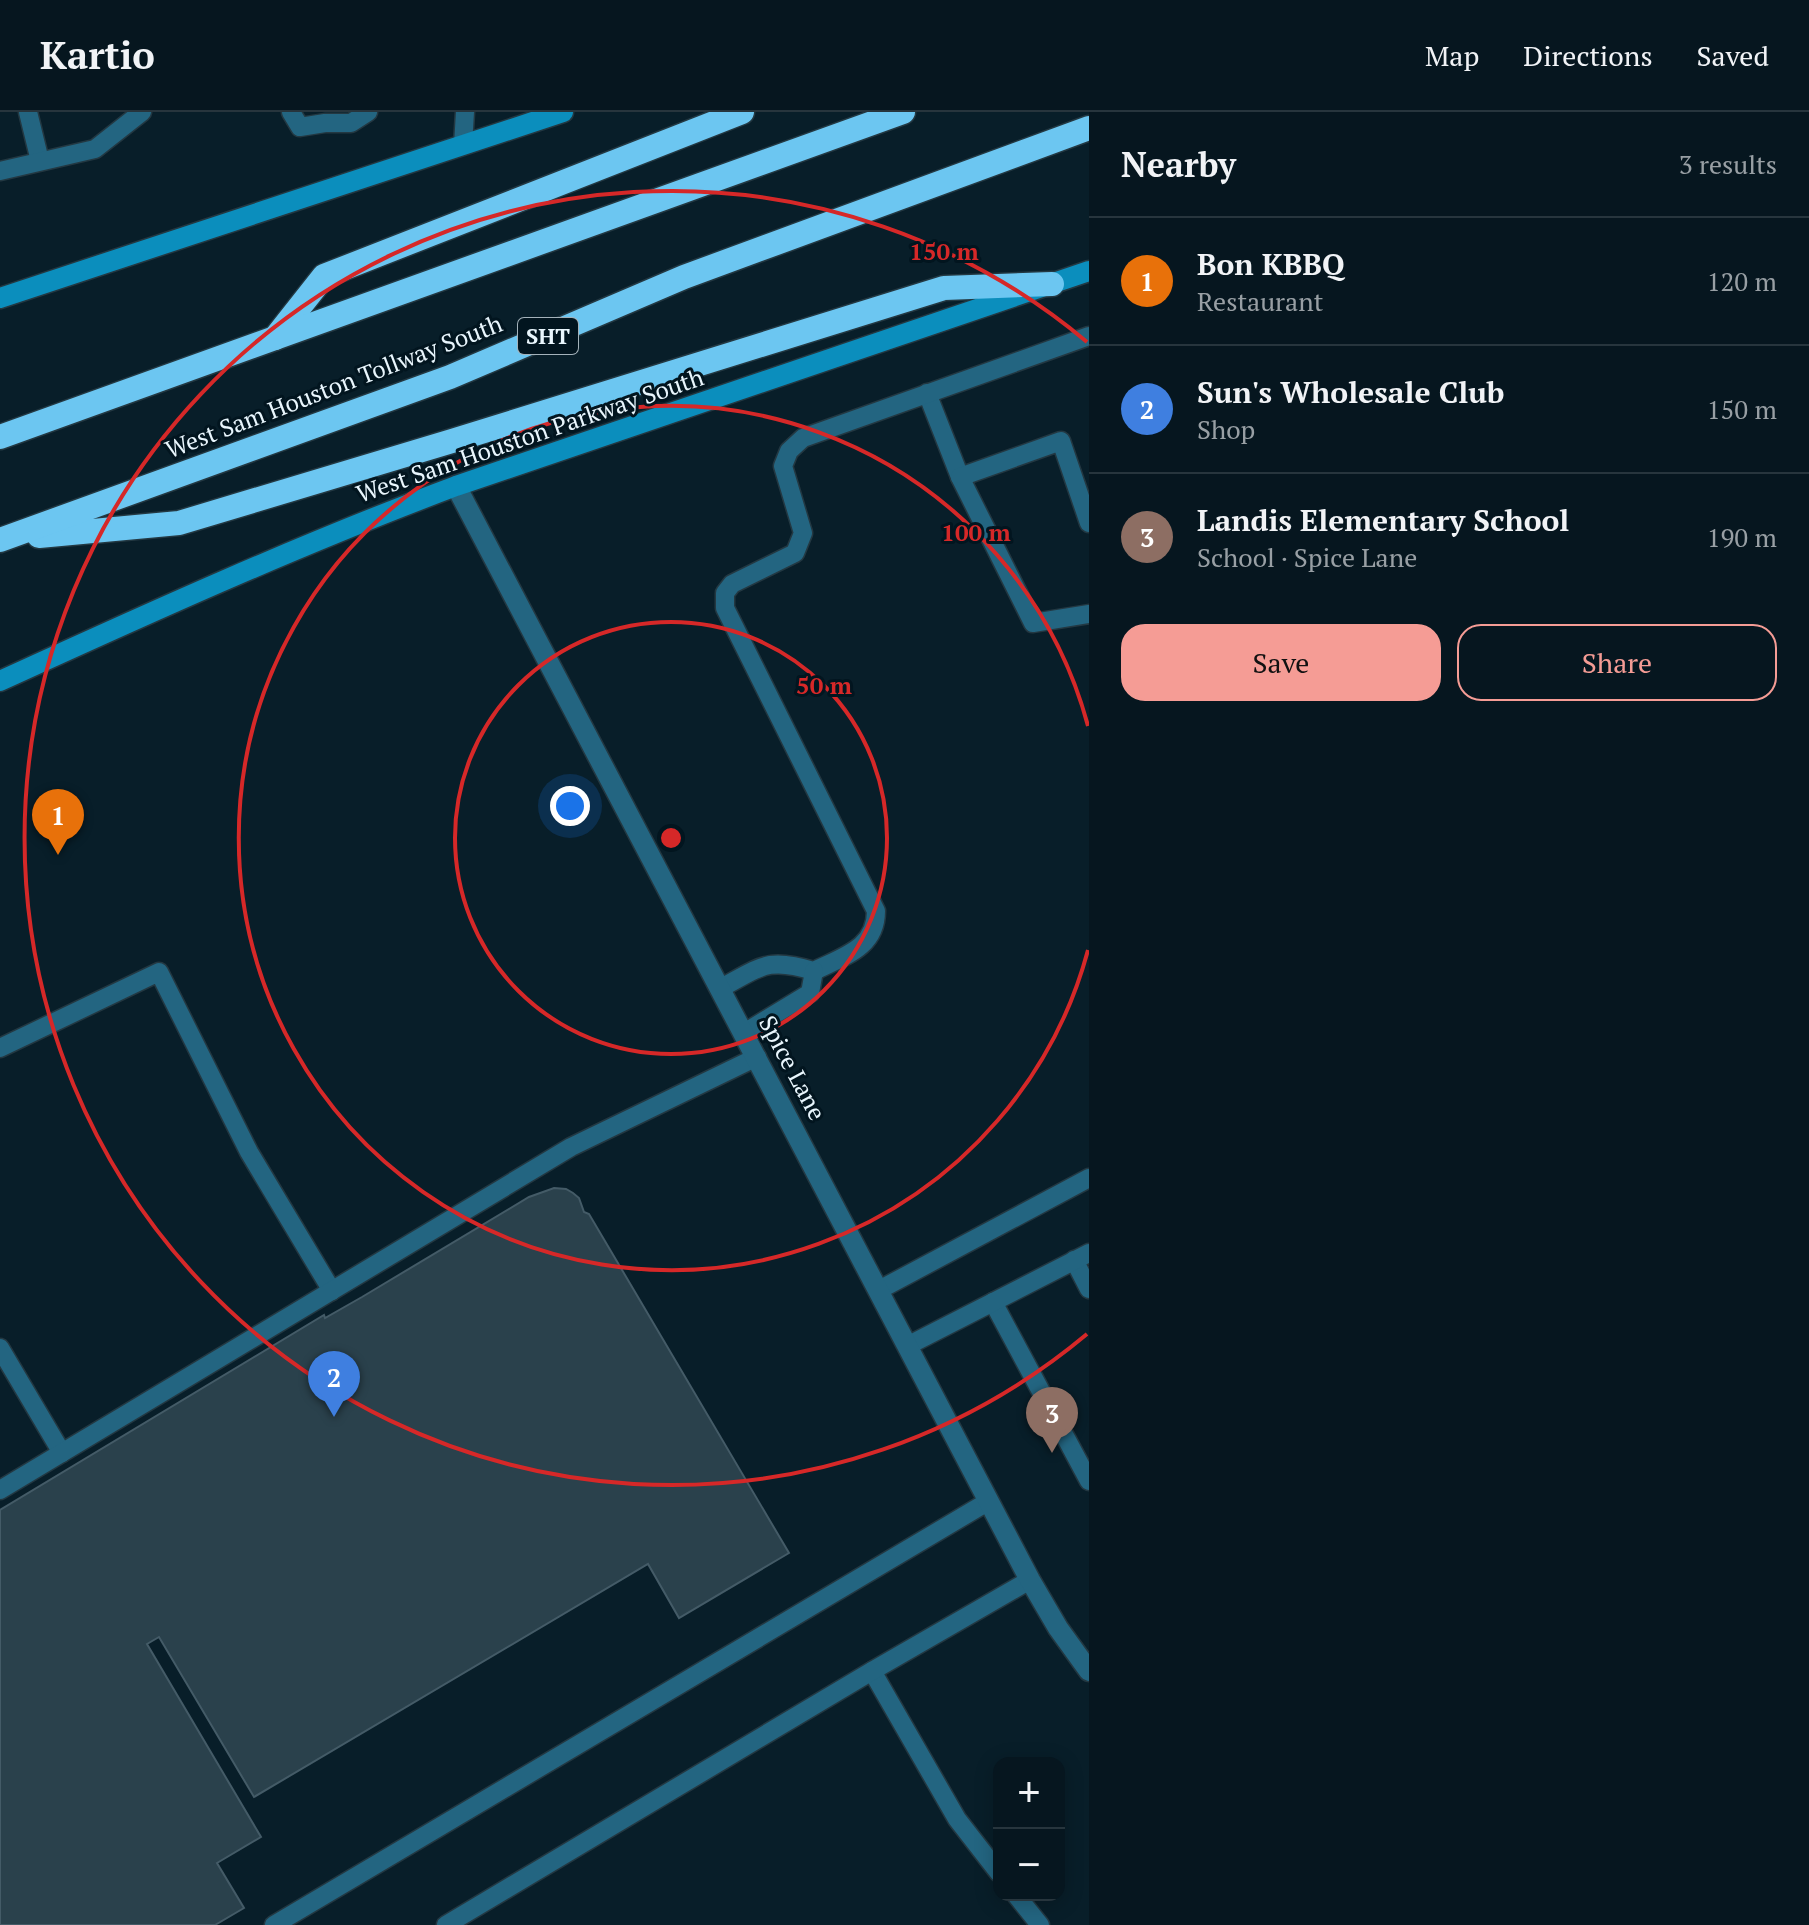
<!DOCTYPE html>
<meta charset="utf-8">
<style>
body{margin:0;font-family:"PT Serif",serif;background:#14232c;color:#f1f3f6}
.controls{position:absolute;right:24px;bottom:24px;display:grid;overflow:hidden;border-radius:16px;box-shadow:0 4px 20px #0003}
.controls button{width:72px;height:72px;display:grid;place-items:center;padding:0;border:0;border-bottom:2px solid #27353d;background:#06161f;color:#f1f3f6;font:40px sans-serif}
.you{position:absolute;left:570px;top:694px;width:28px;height:28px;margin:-20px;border:6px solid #fff;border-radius:50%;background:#1a73e8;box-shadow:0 0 0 12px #1a73e833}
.badge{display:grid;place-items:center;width:52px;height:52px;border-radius:50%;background:#f59c95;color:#fff;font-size:26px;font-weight:700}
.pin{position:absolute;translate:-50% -66px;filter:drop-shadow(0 2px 4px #0008)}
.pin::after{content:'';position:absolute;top:42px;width:28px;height:24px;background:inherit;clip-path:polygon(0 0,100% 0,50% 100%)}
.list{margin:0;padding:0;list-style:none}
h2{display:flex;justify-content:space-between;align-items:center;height:104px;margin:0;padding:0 32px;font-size:34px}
h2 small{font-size:26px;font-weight:400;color:#989fa4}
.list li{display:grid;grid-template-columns:52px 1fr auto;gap:24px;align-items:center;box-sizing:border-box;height:128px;padding:0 32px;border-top:2px solid #27353d}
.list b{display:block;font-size:30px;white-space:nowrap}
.list p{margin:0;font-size:26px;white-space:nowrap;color:#989fa4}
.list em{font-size:26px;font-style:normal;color:#989fa4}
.actions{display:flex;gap:16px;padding:24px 32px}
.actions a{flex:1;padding:18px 0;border:2px solid #f59c95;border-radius:24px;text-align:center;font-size:28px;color:#f59c95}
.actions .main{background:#f59c95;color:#111}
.map{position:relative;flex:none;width:1089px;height:1813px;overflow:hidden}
header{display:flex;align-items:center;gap:48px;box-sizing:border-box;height:112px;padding:0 40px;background:#06161f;border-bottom:2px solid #27353d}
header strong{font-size:38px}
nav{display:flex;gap:44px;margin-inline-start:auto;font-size:28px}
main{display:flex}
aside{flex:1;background:#06161f}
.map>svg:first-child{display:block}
.building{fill:#2a414c;stroke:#445b67;stroke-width:2}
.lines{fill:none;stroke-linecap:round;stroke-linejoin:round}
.service-casing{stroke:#233842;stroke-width:21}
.minor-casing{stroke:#233842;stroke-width:23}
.secondary-casing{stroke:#233842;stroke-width:23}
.motorway-casing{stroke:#233842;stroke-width:27}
.service{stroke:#236581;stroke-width:18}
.minor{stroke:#236581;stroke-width:20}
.secondary{stroke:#0b8ebd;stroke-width:20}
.motorway{stroke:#6cc6f1;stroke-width:24}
.ring{fill:none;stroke:#d62828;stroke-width:4}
.labels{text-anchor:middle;stroke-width:6;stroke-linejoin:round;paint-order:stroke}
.shield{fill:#02151f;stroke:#a4b2ba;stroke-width:2}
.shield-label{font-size:22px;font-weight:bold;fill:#e9f6fd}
.street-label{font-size:24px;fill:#e9f6fd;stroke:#02151f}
.centre{fill:#d62828;stroke:#02151f;stroke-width:4}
.ring-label{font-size:24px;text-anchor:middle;font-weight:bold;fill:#d62828;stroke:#02151f;stroke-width:6;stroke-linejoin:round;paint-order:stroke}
</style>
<header>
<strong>Kartio</strong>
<nav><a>Map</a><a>Directions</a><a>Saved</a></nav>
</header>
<main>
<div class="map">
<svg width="1089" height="1813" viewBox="0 0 1089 1813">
<rect width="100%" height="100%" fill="#081e29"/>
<path class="building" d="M 554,1076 L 566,1077 L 573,1081 L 579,1086 L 584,1100 L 589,1102 L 789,1441 L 679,1506 L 648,1452 L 254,1685 L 159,1525 L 147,1532 L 261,1725 L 217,1751 L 244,1796 L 215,1813 L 0,1813 L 0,1398 L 324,1203 L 325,1206 L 362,1185 L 529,1085 Z"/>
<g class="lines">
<defs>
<g id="service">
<path d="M 28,0 L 40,49"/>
<path d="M 291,0 L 300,15 L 325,11 L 351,11 L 368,0"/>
<path d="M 463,33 L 465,0"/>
<path d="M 0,59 L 95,37 L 142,0"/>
<path d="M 927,281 L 960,365"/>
<path d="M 1089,411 L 1061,329 L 960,365 L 1033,511 L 1089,502"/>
<path d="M 721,876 C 762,854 768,845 814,859 C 844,844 876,836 876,799 L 725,496 L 725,481 L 732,472 L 795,441 L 803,421 L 783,354 L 789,339 L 803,326 L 1089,224"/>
<path d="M 744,921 L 810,881 L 814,859"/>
<path d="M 0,936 L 159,860 L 249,1040 L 332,1179"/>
<path d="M 1074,1148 L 1089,1177"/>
<path d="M 879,1178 L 1089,1066"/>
<path d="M 993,1190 L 1089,1369"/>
<path d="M 907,1234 L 1089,1141"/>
<path d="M 0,1236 L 62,1341"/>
<path d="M 0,1378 L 571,1035 L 757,945"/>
<path d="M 872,1559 L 957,1707 L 999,1761"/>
<path d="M 1016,1783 L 1040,1813"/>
<path d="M 274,1813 L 989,1389"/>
<path d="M 446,1813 L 872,1559 L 1030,1468"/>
</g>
<path id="minor" d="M 456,374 L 1030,1468 L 1058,1516 L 1089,1559"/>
<g id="secondary">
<path d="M 0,186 L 563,0"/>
<path d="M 0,569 C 151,500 301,432 456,374 L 1089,159"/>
</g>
<g id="motorway">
<path d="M 275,226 L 324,164 L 742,0"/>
<path d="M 0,325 L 903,0"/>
<path d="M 39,424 L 179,411 L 452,329 L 944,176 L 1052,172"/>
<path d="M 0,428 L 450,265 L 684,165 L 1089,16"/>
</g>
</defs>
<use href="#service" class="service-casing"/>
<use href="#minor" class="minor-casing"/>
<use href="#secondary" class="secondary-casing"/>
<use href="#motorway" class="motorway-casing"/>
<use href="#service" class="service"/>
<use href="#minor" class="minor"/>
<use href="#secondary" class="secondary"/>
<use href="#motorway" class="motorway"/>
</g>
<g class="ring">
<circle cx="671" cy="726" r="216"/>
<path d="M1088 838A432 432 0 1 1 1088 614"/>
<path d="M1087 1222A647 647 0 1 1 1087 230"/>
</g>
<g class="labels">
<rect class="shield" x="518" y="206" width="60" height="36" rx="6"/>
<g class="shield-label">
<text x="548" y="232">SHT</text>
</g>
<g class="street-label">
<text transform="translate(334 275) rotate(-21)" y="8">West Sam Houston Tollway South</text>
<text transform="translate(530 324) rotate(-19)" y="8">West Sam Houston Parkway South</text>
<text transform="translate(792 956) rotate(62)" y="8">Spice Lane</text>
</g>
</g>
<circle cx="671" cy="726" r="12" class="centre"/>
<g class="ring-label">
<text x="944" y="148">150 m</text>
<text x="976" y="429">100 m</text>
<text x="824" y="582">50 m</text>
</g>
</svg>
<div class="controls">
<button>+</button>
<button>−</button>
</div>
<div class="you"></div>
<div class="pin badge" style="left:58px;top:743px;background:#e8710a">1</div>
<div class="pin badge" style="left:334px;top:1305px;background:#3f7fe0">2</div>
<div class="pin badge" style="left:1052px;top:1341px;background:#8d6e63">3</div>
</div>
<aside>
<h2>Nearby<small>3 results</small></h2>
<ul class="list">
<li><span class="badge" style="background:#e8710a">1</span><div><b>Bon KBBQ</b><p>Restaurant</p></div><em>120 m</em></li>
<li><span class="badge" style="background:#3f7fe0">2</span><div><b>Sun's Wholesale Club</b><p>Shop</p></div><em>150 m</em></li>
<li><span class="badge" style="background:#8d6e63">3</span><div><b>Landis Elementary School</b><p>School · Spice Lane</p></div><em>190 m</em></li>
</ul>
<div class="actions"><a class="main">Save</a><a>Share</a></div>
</aside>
</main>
